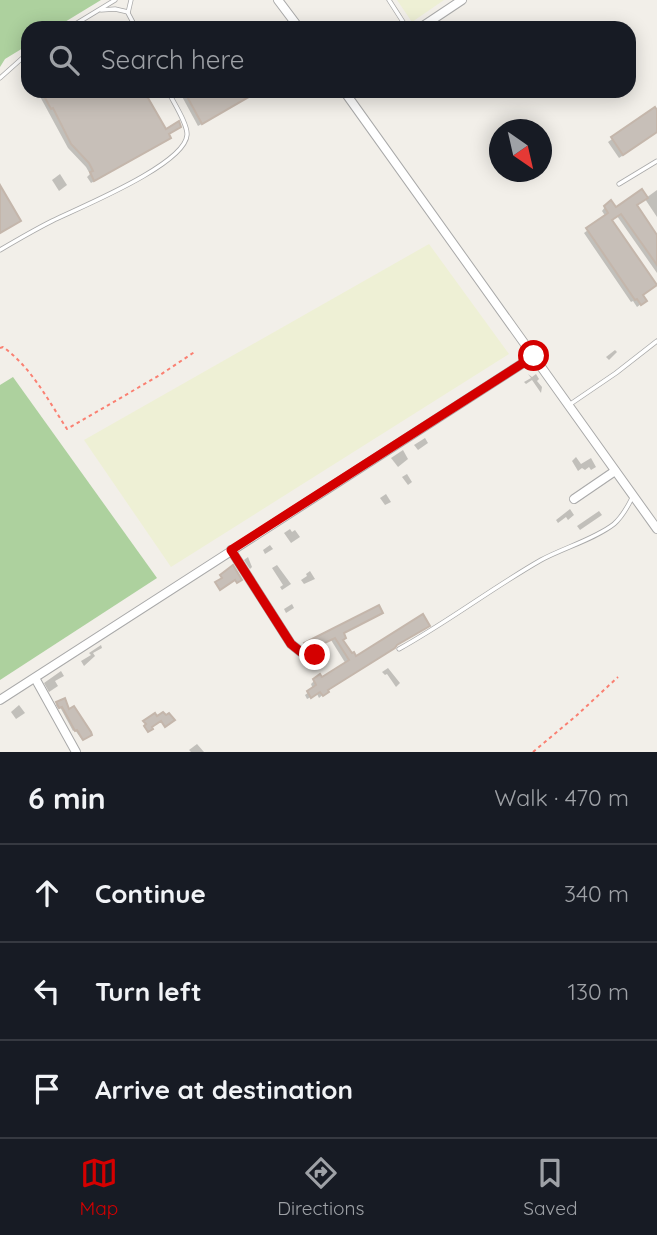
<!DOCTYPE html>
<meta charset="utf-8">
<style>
body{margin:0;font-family:Quicksand,sans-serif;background:#20242c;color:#f1f3f6}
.compass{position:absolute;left:489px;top:119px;width:63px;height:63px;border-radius:50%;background:#171b24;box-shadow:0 4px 18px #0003;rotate:146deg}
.stop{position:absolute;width:21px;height:21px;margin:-16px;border:5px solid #d40000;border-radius:50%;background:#fff}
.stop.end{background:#d40000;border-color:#fff;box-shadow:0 2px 7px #0008}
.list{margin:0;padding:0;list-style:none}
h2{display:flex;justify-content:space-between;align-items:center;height:91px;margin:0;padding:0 28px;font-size:30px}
h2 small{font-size:23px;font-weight:400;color:#9ea1a6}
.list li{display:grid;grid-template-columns:46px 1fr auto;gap:21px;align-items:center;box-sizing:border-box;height:98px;padding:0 28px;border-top:2px solid #363941}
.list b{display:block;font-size:26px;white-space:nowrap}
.list em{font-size:23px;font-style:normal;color:#9ea1a6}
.icon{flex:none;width:38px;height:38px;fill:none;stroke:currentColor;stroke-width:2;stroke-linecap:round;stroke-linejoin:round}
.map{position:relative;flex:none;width:657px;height:752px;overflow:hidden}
.search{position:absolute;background:#171b24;box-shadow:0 4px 18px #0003;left:21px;right:21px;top:21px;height:77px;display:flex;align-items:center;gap:18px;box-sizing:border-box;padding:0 24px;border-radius:21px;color:#9ea1a6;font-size:26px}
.sheet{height:385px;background:#171b24}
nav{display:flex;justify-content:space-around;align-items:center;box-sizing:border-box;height:98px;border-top:2px solid #363941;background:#171b24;font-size:19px;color:#9ea1a6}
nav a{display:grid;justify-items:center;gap:4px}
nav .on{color:#d40000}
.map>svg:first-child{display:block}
.farmland{fill:#eef0d5}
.forest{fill:#add19e}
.shadow{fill:#0003}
.building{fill:#c7bfb8;stroke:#c4b6ab;stroke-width:2}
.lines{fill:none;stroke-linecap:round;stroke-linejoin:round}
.lane-casing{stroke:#a9a9a9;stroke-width:5}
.street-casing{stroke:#a9a9a9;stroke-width:10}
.path{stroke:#fa8072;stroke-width:2;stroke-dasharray:3.5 3.5;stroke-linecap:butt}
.lane{stroke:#fff;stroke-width:3.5}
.street{stroke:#fff;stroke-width:8}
.route{stroke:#d40000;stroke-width:9}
</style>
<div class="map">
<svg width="657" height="752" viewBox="0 0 657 752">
<rect width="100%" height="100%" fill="#f2efe9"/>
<g class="farmland">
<path d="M 397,0 L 444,0 L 412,22 Z"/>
<path d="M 429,244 L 509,354 L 171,567 L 84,440 Z"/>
</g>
<g class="forest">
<path d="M 0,0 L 101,0 L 55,28 L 28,28 L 28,45 L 5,59 L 0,67 Z"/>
<path d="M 13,377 L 157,578 L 0,680 L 0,385 Z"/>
</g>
<g class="shadow">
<path d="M 37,91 L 143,91 L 165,131 L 179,127 L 167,135 L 165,141 L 91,183 L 87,177 L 90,174 L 86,167 L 68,148 Z"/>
<path d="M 179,91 L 259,91 L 198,126 Z"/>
<path d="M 654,109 L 657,113 L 657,132 L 619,158 L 608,142 Z"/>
<path d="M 60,174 L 67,185 L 59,191 L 52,180 Z"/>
<path d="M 657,190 L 657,217 L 645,199 L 635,206 L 657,238 L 657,273 L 617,216 L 610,221 L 641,296 L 641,304 L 637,307 L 633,301 L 631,302 L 584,233 L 606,217 L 602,211 L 605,207 L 616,210 L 646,198 Z"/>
<path d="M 615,350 L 617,352 L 609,360 L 606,357 Z"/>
<path d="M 528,374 L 532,377 L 536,374 L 539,379 L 537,381 L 542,387 L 541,393 L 532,380 L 526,384 L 524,382 L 531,378 Z"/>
<path d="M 425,438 L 428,443 L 418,450 L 414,445 Z"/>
<path d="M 403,450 L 408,459 L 398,467 L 391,458 Z"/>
<path d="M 576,457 L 581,464 L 591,458 L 596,467 L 591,470 L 589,467 L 585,470 L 582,468 L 578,471 L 572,461 Z"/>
<path d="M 407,474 L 412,482 L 408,485 L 402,477 Z"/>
<path d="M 386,494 L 391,502 L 385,505 L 380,498 Z"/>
<path d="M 570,509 L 574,515 L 568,520 L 566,517 L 558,523 L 556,520 Z"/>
<path d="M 599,511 L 602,515 L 580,530 L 577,526 Z"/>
<path d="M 290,529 L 292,532 L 295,530 L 300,537 L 291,543 L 284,533 Z"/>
<path d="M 270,545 L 273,549 L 265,554 L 263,550 Z"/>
<path d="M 248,557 L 252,567 L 250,569 L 244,560 Z"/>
<path d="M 277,565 L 291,584 L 282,590 L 280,587 L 283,585 L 272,568 Z"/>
<path d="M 310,571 L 315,579 L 304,584 L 301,580 L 307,576 L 306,574 Z"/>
<path d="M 292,604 L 294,608 L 286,613 L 284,609 Z"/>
<path d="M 381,613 L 378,616 L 342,634 L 341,640 L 356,658 L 394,647 L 389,651 L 327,691 L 319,698 L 317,694 L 307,699 L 305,695 L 313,689 L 311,684 L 314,681 L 320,677 L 322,679 L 346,664 L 331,640 L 309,651 L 301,647 L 305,644 Z"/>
<path d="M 101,645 L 102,648 L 93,653 L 95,656 L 84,666 L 81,661 L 91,655 L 89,653 Z"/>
<path d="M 388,668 L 400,683 L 396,687 L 387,674 L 385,675 L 382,672 Z"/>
<path d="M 61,671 L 64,676 L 55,681 L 58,686 L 49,692 L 44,683 Z"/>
<path d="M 57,704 L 69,711 L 90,734 L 82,740 L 75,730 L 73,731 L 60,707 L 58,708 L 56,705 Z"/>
<path d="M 19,705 L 25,713 L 16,719 L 11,712 Z"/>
<path d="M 197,744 L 204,752 L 191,752 L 189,750 Z"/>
</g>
<g class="building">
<path d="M 52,91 L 144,91 L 166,129 L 179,121 L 181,127 L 169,134 L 171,138 L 94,181 L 90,172 L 93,171 L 89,163 L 71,144 L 53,108 L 51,109 L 44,96 Z"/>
<path d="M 184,91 L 259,91 L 202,124 Z"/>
<path d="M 655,107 L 657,110 L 657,132 L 623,155 L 611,137 Z"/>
<path d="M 0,185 L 21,221 L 0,233 Z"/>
<path d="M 642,189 L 648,198 L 637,205 L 657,235 L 657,265 L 621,214 L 612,220 L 657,285 L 643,295 L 647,301 L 641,305 L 637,299 L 635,300 L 586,228 L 608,213 L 604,206 L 611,200 L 616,207 Z"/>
<path d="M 233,565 L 242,580 L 237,583 L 235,580 L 220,590 L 215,582 L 222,578 L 220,575 Z"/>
<path d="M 379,605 L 383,613 L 344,633 L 346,638 L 343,640 L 352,653 L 354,652 L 356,656 L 423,614 L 430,626 L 397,645 L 395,648 L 328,690 L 329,692 L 323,696 L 320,692 L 311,698 L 307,691 L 316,685 L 313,679 L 320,674 L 322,677 L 349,660 L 335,638 L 314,648 L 305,646 L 304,643 Z"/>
<path d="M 65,698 L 69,709 L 74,706 L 91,732 L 92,735 L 83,740 L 77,730 L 75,731 L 62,707 L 59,708 L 56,702 Z"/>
<path d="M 163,712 L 166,715 L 169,713 L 175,720 L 165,727 L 161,721 L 152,727 L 153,729 L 148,732 L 144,726 L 146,724 L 143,721 L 155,713 L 157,716 Z"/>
</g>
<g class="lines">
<defs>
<g id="lane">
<path d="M 131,0 L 128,13 L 136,28"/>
<path d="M 389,0 L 407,28"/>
<path d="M 101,10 L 115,9 L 128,12"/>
<path d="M 69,28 L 115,0"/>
<path d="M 0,78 L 28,53"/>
<path d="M 619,184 L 657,161"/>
<path d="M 0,250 C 17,240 34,230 52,221 C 78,208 185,165 187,135 C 188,124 173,102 168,91"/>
<path d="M 569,405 L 616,373 L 657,341"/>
<path d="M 399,649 C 448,622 492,588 541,560 C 563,548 595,539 614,524 C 622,517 627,508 632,498"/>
</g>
<g id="street">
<path d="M 278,0 L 299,28"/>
<path d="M 420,28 L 462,0"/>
<path d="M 344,91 L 657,529"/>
<path d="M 574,499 L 615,471"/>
<path d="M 231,550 L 291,644 L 301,652 L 315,655"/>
<path d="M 35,678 L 76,752"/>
<path d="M 0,700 L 534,356"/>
</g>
</defs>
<use href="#lane" class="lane-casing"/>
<use href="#street" class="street-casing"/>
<g class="path">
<path d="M 0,348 L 3,347 C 31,367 48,400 67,429 L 160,375 L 196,351"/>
<path d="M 533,752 L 576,716 L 618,677"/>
</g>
<use href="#lane" class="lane"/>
<use href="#street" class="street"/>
</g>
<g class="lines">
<path class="route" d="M 315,655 L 301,652 L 291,644 L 231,550 L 534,356"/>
</g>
</svg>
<svg class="compass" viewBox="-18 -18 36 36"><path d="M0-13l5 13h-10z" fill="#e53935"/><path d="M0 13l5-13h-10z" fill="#9ea1a6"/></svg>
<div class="stop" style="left:534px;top:356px"></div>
<div class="stop end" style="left:315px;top:655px"></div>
<div class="search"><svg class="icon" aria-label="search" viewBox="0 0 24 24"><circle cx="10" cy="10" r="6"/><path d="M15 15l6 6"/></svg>Search here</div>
</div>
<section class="sheet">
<h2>6 min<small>Walk · 470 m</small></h2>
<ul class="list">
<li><svg class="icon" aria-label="ahead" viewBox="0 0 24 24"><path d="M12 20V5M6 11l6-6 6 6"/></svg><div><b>Continue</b></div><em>340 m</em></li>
<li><svg class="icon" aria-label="left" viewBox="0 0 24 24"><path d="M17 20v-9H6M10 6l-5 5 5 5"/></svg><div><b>Turn left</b></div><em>130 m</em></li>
<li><svg class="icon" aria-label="arrive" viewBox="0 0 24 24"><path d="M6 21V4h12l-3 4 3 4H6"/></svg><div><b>Arrive at destination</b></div></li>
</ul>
</section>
<nav>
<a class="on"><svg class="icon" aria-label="map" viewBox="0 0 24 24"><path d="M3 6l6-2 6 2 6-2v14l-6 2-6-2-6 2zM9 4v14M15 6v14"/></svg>Map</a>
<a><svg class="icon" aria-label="directions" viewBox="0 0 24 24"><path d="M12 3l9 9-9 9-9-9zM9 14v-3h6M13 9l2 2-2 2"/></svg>Directions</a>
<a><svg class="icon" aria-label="saved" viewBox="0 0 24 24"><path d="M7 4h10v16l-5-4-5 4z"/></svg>Saved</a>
</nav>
